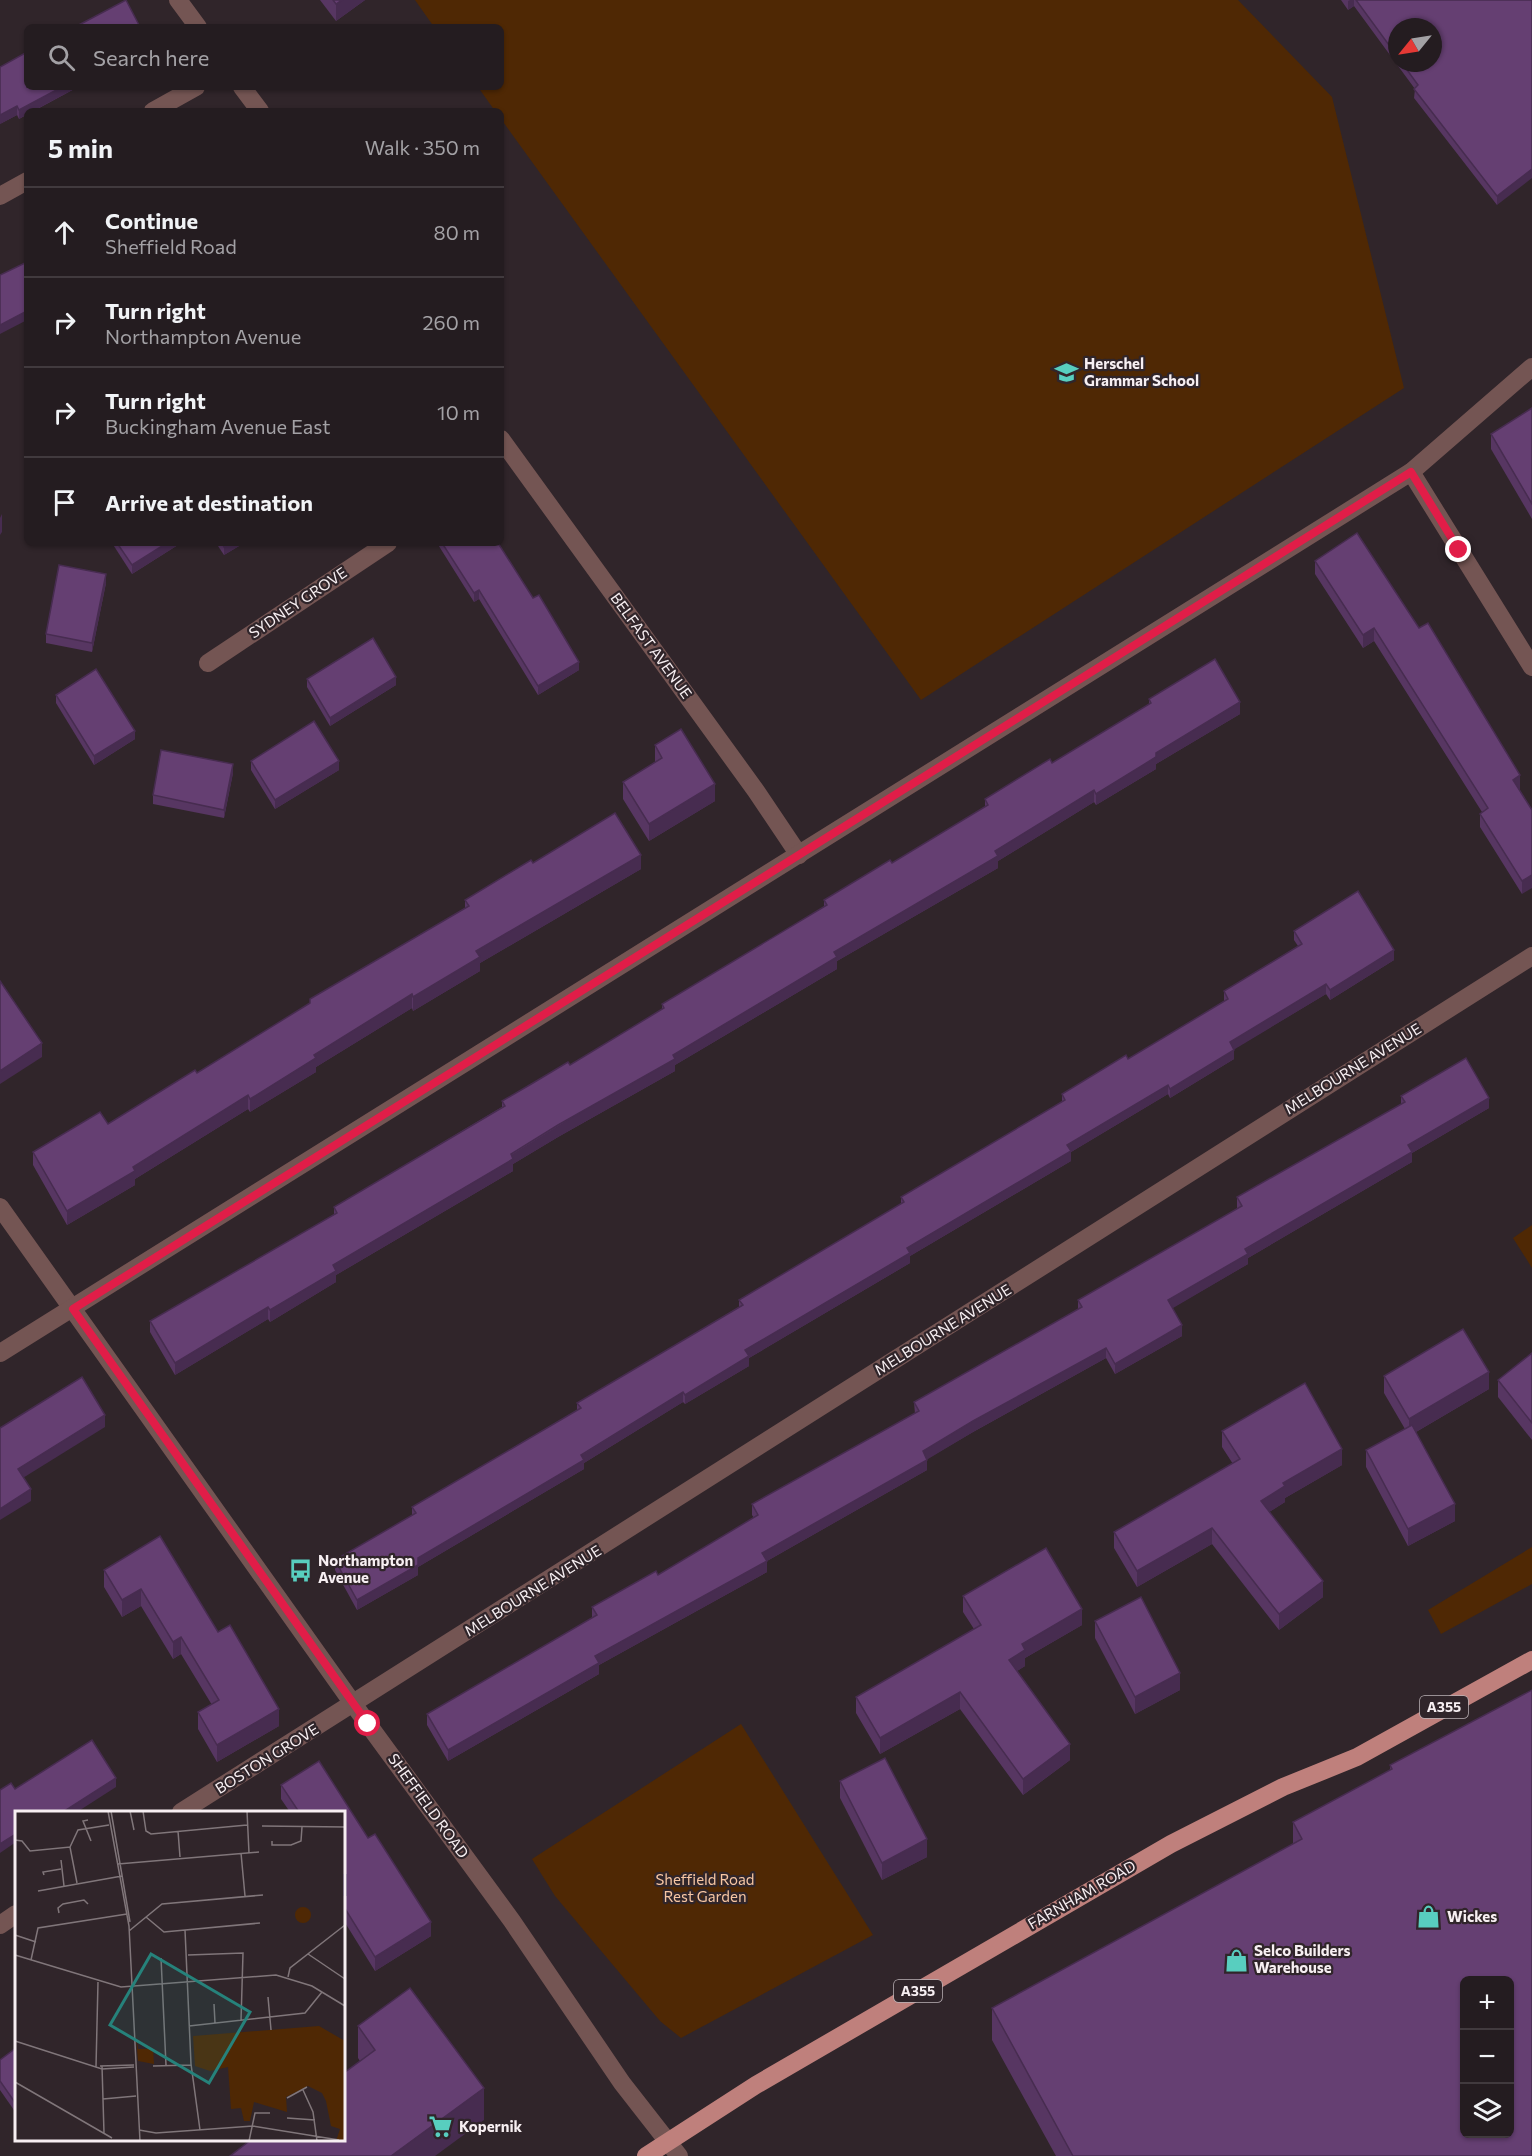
<!DOCTYPE html>
<meta charset="utf-8">
<style>
body{margin:0;font-family:Commissioner,sans-serif;background:#30292d;color:#f1f3f6}
.controls{position:absolute;right:18px;bottom:18px;display:grid;overflow:hidden;border-radius:9px;box-shadow:0 2px 4px #0004}
.controls button{width:54px;height:54px;display:grid;place-items:center;padding:0;border:0;border-bottom:2px solid #413a3e;background:#241c20;color:#f1f3f6;font:30px sans-serif}
.compass{position:absolute;left:1388px;top:18px;width:54px;height:54px;border-radius:50%;background:#241c20;box-shadow:0 2px 4px #0004;rotate:240deg}
.stop{position:absolute;width:18px;height:18px;margin:-14px;border:4px solid #e11d48;border-radius:50%;background:#fff}
.stop.end{background:#e11d48;border-color:#fff;box-shadow:0 2px 6px #0008}
.list{margin:0;padding:0;list-style:none}
h2{display:flex;justify-content:space-between;align-items:center;height:78px;margin:0;padding:0 24px;font-size:26px}
h2 small{font-size:20px;font-weight:400;color:#a3a1a5}
.list li{display:grid;grid-template-columns:39px 1fr auto;gap:18px;align-items:center;box-sizing:border-box;height:90px;padding:0 24px;border-top:2px solid #413a3e}
.list b{display:block;font-size:22px;white-space:nowrap}
.list p{margin:0;font-size:20px;white-space:nowrap;color:#a3a1a5}
.list em{font-size:20px;font-style:normal;color:#a3a1a5}
.icon{flex:none;width:33px;height:33px;fill:none;stroke:currentColor;stroke-width:2;stroke-linecap:round;stroke-linejoin:round}
.map{position:relative;flex:none;width:1532px;height:2156px;overflow:hidden}
.search{position:absolute;background:#241c20;box-shadow:0 2px 4px #0004;left:24px;top:24px;width:480px;height:66px;display:flex;align-items:center;gap:15px;box-sizing:border-box;padding:0 21px;border-radius:9px;color:#a3a1a5;font-size:22px}
.panel{position:absolute;background:#241c20;box-shadow:0 2px 4px #0004;left:24px;top:108px;width:480px;height:438px;border-radius:9px}
.map>svg:first-child{display:block}
.green{fill:#4f2804}
.lines{fill:none;stroke-linecap:round;stroke-linejoin:round}
.minor{stroke:#745553;stroke-width:18}
.major{stroke:#bf807c;stroke-width:18}
.wall{fill:#573662;fill-rule:evenodd}
.shaded-wall{fill:#472c50}
.building{fill:#653f72;stroke:#472c50;stroke-width:1.5;fill-rule:evenodd}
.route{stroke:#e11d48;stroke-width:8}
.labels{text-anchor:middle;stroke-width:4.5;stroke-linejoin:round;paint-order:stroke}
.shield{fill:#30252a;stroke:#bbb2b6;stroke-width:1.5}
.shield-label{font-size:14px;font-weight:bold;fill:#f7eff2}
.poi-label{font-size:15px;font-weight:bold;fill:#f7eff2;stroke:#30252a;text-anchor:start}
.street-label{font-size:15px;fill:#f7eff2;stroke:#30252a}
.park-label{font-size:15px;fill:#f7c6a3;stroke:#30252a}
.inset-river{fill:none;stroke:#100437;stroke-width:3}
.inset-road{fill:none;stroke:#80767a;stroke-width:1.5}
.view{fill:#26827b;fill-opacity:0.15;stroke:#26827b;stroke-width:3}
.inset-edge{fill:none;stroke:#f7eff2;stroke-width:3}
</style>
<div class="map">
<svg width="1532" height="2156" viewBox="0 0 1532 2156">
<rect width="100%" height="100%" fill="#30252a"/>
<g class="green">
<path d="M 415,0 L 1238,0 L 1332,97 L 1404,388 L 921,700 L 501,119 L 501,111 L 495,111 L 478,87 L 501,87 L 501,27 L 434,27 Z"/>
<path d="M 1532,1225 L 1532,1268 L 1513,1238 Z"/>
<path d="M 1532,1547 L 1532,1584 L 1441,1634 L 1428,1610 Z"/>
<path d="M 741,1724 L 873,1935 L 681,2038 L 660,2021 L 555,1896 L 532,1859 Z"/>
</g>
<g class="lines">
<g class="minor">
<path d="M 178,0 L 198,27"/>
<path d="M 242,87 L 260,111"/>
<path d="M 153,111 L 196,87"/>
<path d="M 0,196 L 27,181"/>
<path d="M 501,439 L 756,791 L 799,855"/>
<path d="M 1411,472 L 1532,667"/>
<path d="M 208,663 L 388,543"/>
<path d="M 0,1207 L 354,1705 L 512,1921 L 622,2083 L 679,2156"/>
<path d="M 0,1353 L 1411,472 L 1532,367"/>
<path d="M 181,1812 L 1532,956"/>
<path d="M 0,1925 L 16,1914"/>
</g>
<path class="major" d="M 646,2156 L 756,2085 L 1171,1844 L 1283,1787 L 1357,1757 L 1532,1660"/>
</g>
<g class="wall">
<path d="M 320,0 L 365,0 L 336,21 Z"/>
<path d="M 1341,0 L 1532,0 L 1497,205 L 1414,98 L 1415,89 L 1354,6 L 1348,10 ZM 1397,27 L 1433,63 L 1397,63 Z"/>
<path d="M 27,87 L 78,87 L 19,119 L 17,115 L 0,124 Z"/>
<path d="M 1532,408 L 1532,519 L 1491,449 L 1491,434 Z"/>
<path d="M 112,543 L 181,543 L 132,574 Z"/>
<path d="M 216,543 L 244,543 L 224,555 Z"/>
<path d="M 437,543 L 498,543 L 579,670 L 538,695 L 479,599 L 474,602 Z"/>
<path d="M 1315,561 L 1520,789 L 1519,789 L 1532,810 L 1522,894 L 1480,827 L 1480,814 L 1482,812 L 1374,641 L 1363,648 L 1315,574 Z"/>
<path d="M 106,583 L 92,652 L 46,643 L 46,634 Z"/>
<path d="M 307,679 L 396,685 L 330,726 L 307,687 Z"/>
<path d="M 56,695 L 135,739 L 94,765 L 56,703 Z"/>
<path d="M 1149,699 L 1240,714 L 1156,764 L 1156,769 L 1096,805 L 1094,802 L 998,861 L 998,868 L 837,961 L 837,969 L 675,1065 L 675,1071 L 558,1137 L 513,1164 L 513,1171 L 336,1275 L 336,1282 L 270,1322 L 268,1319 L 175,1375 L 150,1332 L 150,1321 L 334,1215 L 334,1207 L 502,1107 L 502,1101 L 570,1065 L 662,1009 L 662,1004 L 824,908 L 824,900 L 892,863 L 985,807 L 985,799 L 1052,763 L 1149,704 Z"/>
<path d="M 655,745 L 715,801 L 649,841 L 623,799 L 623,782 L 655,762 Z"/>
<path d="M 251,761 L 339,770 L 275,809 L 251,770 Z"/>
<path d="M 233,773 L 224,818 L 153,804 L 153,795 Z"/>
<path d="M 533,863 L 641,869 L 480,963 L 480,971 L 413,1011 L 412,1008 L 316,1067 L 316,1072 L 250,1112 L 248,1109 L 135,1179 L 135,1185 L 67,1225 L 33,1165 L 33,1152 L 108,1124 L 197,1073 L 465,908 L 465,900 Z"/>
<path d="M 1294,931 L 1394,960 L 1330,1000 L 1326,994 L 1234,1049 L 1234,1059 L 1170,1098 L 1168,1094 L 1071,1152 L 1071,1161 L 910,1256 L 910,1263 L 749,1358 L 749,1366 L 685,1404 L 683,1402 L 584,1463 L 584,1469 L 418,1567 L 418,1575 L 357,1610 L 335,1570 L 335,1560 L 412,1516 L 412,1507 L 577,1410 L 577,1403 L 739,1307 L 739,1300 L 901,1204 L 901,1197 L 1062,1102 L 1062,1094 L 1128,1059 L 1224,1001 L 1224,991 L 1298,946 L 1294,940 Z"/>
<path d="M 1401,1096 L 1489,1108 L 1412,1153 L 1412,1162 L 1248,1258 L 1248,1264 L 1172,1308 L 1182,1336 L 1115,1374 L 1106,1358 L 973,1432 L 927,1459 L 927,1470 L 767,1561 L 767,1572 L 599,1665 L 599,1674 L 448,1761 L 427,1725 L 427,1714 L 592,1618 L 592,1607 L 658,1575 L 754,1518 L 752,1515 L 752,1504 L 915,1414 L 914,1402 L 1078,1310 L 1078,1300 L 1237,1209 L 1237,1197 L 1401,1104 Z"/>
<path d="M 1532,1353 L 1532,1440 L 1498,1397 L 1498,1380 Z"/>
<path d="M 1384,1376 L 1489,1389 L 1416,1432 L 1455,1521 L 1408,1546 L 1366,1467 L 1366,1450 L 1405,1429 L 1384,1393 Z"/>
<path d="M 1222,1431 L 1342,1465 L 1285,1498 L 1285,1502 L 1269,1512 L 1323,1597 L 1279,1630 L 1212,1544 L 1137,1587 L 1114,1548 L 1114,1532 L 1233,1464 L 1222,1447 Z"/>
<path d="M 160,1536 L 218,1632 L 279,1726 L 217,1762 L 198,1729 L 198,1712 L 212,1705 L 181,1654 L 173,1659 L 141,1606 L 122,1617 L 104,1587 L 104,1570 Z"/>
<path d="M 963,1596 L 1082,1625 L 1025,1658 L 1025,1666 L 1017,1671 L 1070,1760 L 1023,1795 L 960,1709 L 880,1754 L 856,1713 L 856,1697 L 974,1629 L 963,1612 Z"/>
<path d="M 1095,1621 L 1180,1690 L 1135,1714 L 1095,1638 Z"/>
<path d="M 1532,1690 L 1532,2156 L 1056,2156 L 992,2040 L 992,2008 L 1293,1844 L 1293,1822 L 1390,1770 L 1390,1765 Z"/>
<path d="M 319,1761 L 368,1838 L 375,1834 L 431,1922 L 431,1936 L 375,1971 L 344,1921 L 344,1812 L 290,1812 L 281,1799 L 281,1785 Z"/>
<path d="M 840,1781 L 927,1857 L 882,1880 L 840,1798 Z"/>
<path d="M 358,2026 L 484,2120 L 360,2061 L 358,2058 Z"/>
<path d="M 16,2048 L 16,2113 L 0,2090 L 0,2060 Z"/>
</g>
<g class="shaded-wall">
<path d="M 342,0 L 365,0 L 336,21 L 336,4 Z"/>
<path d="M 1350,0 L 1354,0 L 1354,6 L 1348,10 L 1348,1 Z"/>
<path d="M 62,87 L 78,87 L 33,111 L 27,111 L 27,114 L 19,119 L 19,110 Z"/>
<path d="M 17,106 L 17,115 L 0,124 L 0,115 Z"/>
<path d="M 1532,169 L 1532,178 L 1497,205 L 1497,196 Z"/>
<path d="M 27,311 L 27,320 L 0,334 L 0,325 Z"/>
<path d="M 2,514 L 2,532 L 0,535 L 0,518 Z"/>
<path d="M 167,543 L 181,543 L 132,574 L 132,565 Z"/>
<path d="M 230,543 L 244,543 L 224,555 L 224,547 Z"/>
<path d="M 106,574 L 106,583 L 92,652 L 92,643 Z"/>
<path d="M 479,590 L 479,599 L 474,602 L 474,593 Z"/>
<path d="M 1374,628 L 1374,641 L 1363,648 L 1363,635 Z"/>
<path d="M 579,662 L 579,670 L 538,695 L 538,686 Z"/>
<path d="M 396,677 L 396,685 L 330,726 L 330,718 Z"/>
<path d="M 1240,702 L 1240,714 L 1156,764 L 1156,769 L 1096,805 L 1096,794 L 1156,753 Z"/>
<path d="M 135,731 L 135,739 L 94,765 L 94,756 Z"/>
<path d="M 339,761 L 339,770 L 275,809 L 275,800 Z"/>
<path d="M 233,764 L 233,773 L 224,818 L 224,810 Z"/>
<path d="M 1520,775 L 1520,789 L 1513,793 L 1513,780 Z"/>
<path d="M 715,784 L 715,801 L 649,841 L 649,824 Z"/>
<path d="M 1094,790 L 1094,802 L 998,861 L 998,868 L 837,961 L 837,969 L 675,1065 L 675,1071 L 558,1137 L 513,1164 L 513,1171 L 336,1275 L 336,1282 L 270,1322 L 270,1310 L 333,1265 L 673,1055 L 834,952 L 995,851 Z"/>
<path d="M 641,855 L 641,869 L 480,963 L 480,971 L 413,1011 L 413,997 L 476,951 Z"/>
<path d="M 1532,875 L 1532,888 L 1522,894 L 1522,881 Z"/>
<path d="M 1394,950 L 1394,960 L 1330,1000 L 1330,990 Z"/>
<path d="M 1326,984 L 1326,994 L 1230,1052 L 1230,1042 Z"/>
<path d="M 412,994 L 412,1008 L 316,1067 L 316,1072 L 250,1112 L 250,1099 L 314,1055 Z"/>
<path d="M 42,1043 L 42,1057 L 0,1084 L 0,1071 Z"/>
<path d="M 1234,1050 L 1234,1059 L 1170,1098 L 1170,1089 Z"/>
<path d="M 1168,1085 L 1168,1094 L 1071,1152 L 1071,1161 L 910,1256 L 910,1263 L 749,1358 L 749,1366 L 685,1404 L 685,1395 L 745,1350 L 1067,1145 Z"/>
<path d="M 248,1095 L 248,1109 L 135,1179 L 135,1185 L 67,1225 L 67,1211 L 133,1167 Z"/>
<path d="M 1489,1098 L 1489,1108 L 1412,1153 L 1412,1162 L 1248,1258 L 1248,1264 L 1168,1311 L 1168,1300 L 1408,1145 Z"/>
<path d="M 268,1307 L 268,1319 L 175,1375 L 175,1363 Z"/>
<path d="M 1182,1325 L 1182,1336 L 1115,1374 L 1115,1364 Z"/>
<path d="M 1106,1348 L 1106,1358 L 973,1432 L 923,1462 L 923,1451 L 973,1421 Z"/>
<path d="M 1489,1372 L 1489,1389 L 1409,1436 L 1409,1419 Z"/>
<path d="M 683,1392 L 683,1402 L 584,1463 L 584,1469 L 418,1567 L 418,1575 L 357,1610 L 357,1600 L 418,1558 Z"/>
<path d="M 105,1415 L 105,1427 L 18,1481 L 18,1469 Z"/>
<path d="M 1342,1449 L 1342,1465 L 1285,1498 L 1285,1502 L 1261,1517 L 1261,1501 L 1283,1483 Z"/>
<path d="M 927,1460 L 927,1470 L 767,1561 L 767,1572 L 599,1665 L 599,1674 L 448,1761 L 448,1750 L 595,1656 L 762,1553 Z"/>
<path d="M 31,1489 L 31,1501 L 0,1520 L 0,1509 Z"/>
<path d="M 1455,1504 L 1455,1521 L 1408,1546 L 1408,1529 Z"/>
<path d="M 1212,1528 L 1212,1544 L 1137,1587 L 1137,1571 Z"/>
<path d="M 1323,1581 L 1323,1597 L 1279,1630 L 1279,1614 Z"/>
<path d="M 141,1589 L 141,1606 L 122,1617 L 122,1600 Z"/>
<path d="M 1082,1609 L 1082,1625 L 1025,1658 L 1025,1666 L 1009,1676 L 1009,1660 L 1022,1644 Z"/>
<path d="M 181,1637 L 181,1654 L 173,1659 L 173,1642 Z"/>
<path d="M 1180,1673 L 1180,1690 L 1135,1714 L 1135,1697 Z"/>
<path d="M 960,1692 L 960,1709 L 880,1754 L 880,1738 Z"/>
<path d="M 279,1709 L 279,1726 L 217,1762 L 217,1745 Z"/>
<path d="M 1070,1744 L 1070,1760 L 1023,1795 L 1023,1779 Z"/>
<path d="M 116,1778 L 116,1787 L 77,1812 L 63,1812 Z"/>
<path d="M 16,1834 L 16,1842 L 0,1853 L 0,1844 Z"/>
<path d="M 927,1839 L 927,1857 L 882,1880 L 882,1863 Z"/>
<path d="M 431,1922 L 431,1936 L 375,1971 L 375,1957 Z"/>
<path d="M 484,2088 L 484,2120 L 435,2156 L 391,2156 Z"/>
</g>
<g class="building">
<path d="M 126,0 L 140,27 L 75,27 Z"/>
<path d="M 333,0 L 342,0 L 336,4 Z"/>
<path d="M 1356,0 L 1532,0 L 1532,169 L 1497,196 L 1414,89 L 1418,85 L 1402,63 L 1433,63 L 1433,27 L 1397,27 L 1397,56 Z"/>
<path d="M 27,52 L 27,87 L 62,87 L 19,110 L 17,106 L 0,115 L 0,67 Z"/>
<path d="M 27,262 L 27,311 L 0,325 L 0,275 Z"/>
<path d="M 1532,408 L 1532,504 L 1491,434 Z"/>
<path d="M 1357,533 L 1419,628 L 1428,623 L 1520,775 L 1513,780 L 1532,810 L 1532,875 L 1522,881 L 1480,814 L 1488,808 L 1374,628 L 1363,635 L 1315,561 Z"/>
<path d="M 117,543 L 167,543 L 132,565 Z"/>
<path d="M 222,543 L 230,543 L 224,547 Z"/>
<path d="M 442,543 L 498,543 L 533,598 L 539,595 L 579,662 L 538,686 L 479,590 L 474,593 Z"/>
<path d="M 59,565 L 106,574 L 92,643 L 46,634 Z"/>
<path d="M 373,638 L 396,677 L 330,718 L 307,679 Z"/>
<path d="M 1215,659 L 1240,702 L 1156,753 L 1156,757 L 1096,794 L 1094,790 L 995,851 L 998,856 L 834,952 L 837,957 L 673,1055 L 675,1059 L 558,1125 L 511,1154 L 513,1159 L 333,1265 L 336,1271 L 270,1310 L 268,1307 L 175,1363 L 150,1321 L 337,1213 L 334,1207 L 505,1106 L 502,1101 L 533,1083 L 568,1062 L 570,1065 L 664,1008 L 662,1004 L 827,905 L 824,900 L 890,860 L 892,863 L 988,805 L 985,799 L 1050,759 L 1052,763 L 1151,703 L 1149,699 Z"/>
<path d="M 96,669 L 135,731 L 94,756 L 56,695 Z"/>
<path d="M 314,721 L 339,761 L 275,800 L 251,761 Z"/>
<path d="M 681,729 L 715,784 L 649,824 L 623,782 L 662,758 L 655,745 Z"/>
<path d="M 161,750 L 233,764 L 224,810 L 153,795 Z"/>
<path d="M 615,813 L 641,855 L 476,951 L 480,957 L 413,997 L 412,994 L 314,1055 L 316,1058 L 250,1099 L 248,1095 L 133,1167 L 135,1171 L 67,1211 L 33,1152 L 100,1112 L 108,1124 L 195,1070 L 197,1073 L 310,1003 L 310,999 L 469,906 L 465,900 L 531,860 L 533,863 Z"/>
<path d="M 1358,891 L 1394,950 L 1330,990 L 1326,984 L 1230,1042 L 1234,1050 L 1170,1089 L 1168,1085 L 1067,1145 L 1071,1151 L 907,1248 L 910,1253 L 745,1350 L 749,1356 L 685,1395 L 683,1392 L 581,1455 L 584,1460 L 418,1558 L 418,1565 L 357,1600 L 335,1560 L 416,1513 L 412,1507 L 581,1408 L 577,1403 L 743,1305 L 739,1300 L 904,1202 L 901,1197 L 1065,1100 L 1062,1094 L 1126,1055 L 1128,1059 L 1228,999 L 1224,991 L 1302,944 L 1294,931 Z"/>
<path d="M 0,981 L 42,1043 L 0,1071 Z"/>
<path d="M 1466,1058 L 1489,1098 L 1408,1145 L 1412,1152 L 1245,1249 L 1248,1254 L 1168,1300 L 1182,1325 L 1115,1364 L 1106,1348 L 973,1421 L 923,1451 L 927,1460 L 762,1553 L 767,1561 L 595,1656 L 599,1663 L 448,1750 L 427,1714 L 597,1615 L 592,1607 L 656,1571 L 658,1575 L 758,1515 L 752,1504 L 919,1411 L 914,1402 L 1082,1307 L 1078,1300 L 1242,1206 L 1237,1197 L 1405,1102 L 1401,1096 Z"/>
<path d="M 1463,1329 L 1489,1372 L 1409,1419 L 1384,1376 Z"/>
<path d="M 1532,1353 L 1532,1423 L 1498,1380 Z"/>
<path d="M 82,1377 L 105,1415 L 18,1469 L 31,1489 L 0,1509 L 0,1428 Z"/>
<path d="M 1305,1383 L 1342,1449 L 1283,1483 L 1285,1486 L 1261,1501 L 1323,1581 L 1279,1614 L 1212,1528 L 1137,1571 L 1114,1532 L 1240,1459 L 1222,1431 Z"/>
<path d="M 1412,1425 L 1455,1504 L 1408,1529 L 1366,1450 Z"/>
<path d="M 160,1536 L 218,1632 L 230,1625 L 279,1709 L 217,1745 L 198,1712 L 219,1700 L 181,1637 L 173,1642 L 141,1589 L 122,1600 L 104,1570 Z"/>
<path d="M 1046,1548 L 1082,1609 L 1022,1644 L 1025,1650 L 1009,1660 L 1070,1744 L 1023,1779 L 960,1692 L 880,1738 L 856,1697 L 981,1625 L 963,1596 Z"/>
<path d="M 1141,1597 L 1180,1673 L 1135,1697 L 1095,1621 Z"/>
<path d="M 1532,1690 L 1532,2156 L 1073,2156 L 992,2008 L 1302,1839 L 1293,1822 L 1392,1769 L 1390,1765 ZM 1464,1980 L 1509,1980 L 1509,2133 L 1464,2133 Z"/>
<path d="M 92,1740 L 116,1778 L 63,1812 L 16,1812 L 16,1834 L 0,1844 L 0,1790 L 11,1783 L 15,1789 Z"/>
<path d="M 885,1758 L 927,1839 L 882,1863 L 840,1781 Z"/>
<path d="M 319,1761 L 368,1838 L 375,1834 L 431,1922 L 375,1957 L 344,1907 L 344,1812 L 299,1812 L 281,1785 Z"/>
<path d="M 410,1988 L 484,2088 L 391,2156 L 230,2156 L 252,2139 L 344,2139 L 344,2073 L 375,2050 L 358,2026 Z"/>
<path d="M 16,2048 L 16,2104 L 0,2081 L 0,2060 Z"/>
</g>
<g class="lines">
<path class="route" d="M 368,1724 L 73,1309 L 1411,472 L 1459,550"/>
</g>
<defs>
<symbol id="school-bare" viewBox="-9 -9 18 18"><path d="M0-5L7-2L0 1L-7-2ZM-4 1L0 2.5L4 1V4Q0 6-4 4Z" fill="#58cebf" stroke="#30252a" stroke-width="2.5" paint-order="stroke"/></symbol>
<symbol id="bus-bare" viewBox="-9 -9 18 18"><path d="M-5-6H5V4H4V6H2V4H-2V6H-4V4H-5ZM-3.5-4V0h7V-4ZM-3.5 1.2v1.5H-2V1.2ZM2 1.2v1.5H3.5V1.2Z" fill="#58cebf" stroke="#30252a" stroke-width="2.5" paint-order="stroke"/></symbol>
<symbol id="shop-bare" viewBox="-9 -9 18 18"><path d="M-5-2.5h2.3a2.7 3.5 0 0 1 5.4 0H5L5.5 6h-11ZM-1.5-2.5h3a1.5 2.3 0 0 0-3 0Z" fill="#58cebf" stroke="#30252a" stroke-width="2.5" paint-order="stroke"/></symbol>
<symbol id="supermarket-bare" viewBox="-9 -9 18 18"><path d="M-6-5.5h2.5l.6 2H6L4.5 2H-2.5L-4.4-4H-6ZM-1.5 3.2a1.3 1.3 0 1 0 .1 0ZM3 3.2a1.3 1.3 0 1 0 .1 0Z" fill="#58cebf" stroke="#30252a" stroke-width="2.5" paint-order="stroke"/></symbol>
</defs>
<g fill-rule="evenodd">
<use href="#school-bare" x="1050" y="356" width="33" height="33"/>
<use href="#bus-bare" x="284" y="1554" width="33" height="33"/>
<use href="#shop-bare" x="1412" y="1900" width="33" height="33"/>
<use href="#shop-bare" x="1220" y="1944" width="33" height="33"/>
<use href="#supermarket-bare" x="424" y="2110" width="33" height="33"/>
</g>
<g class="labels">
<g class="shield">
<rect x="1420" y="1696" width="48" height="22" rx="4.5"/>
<rect x="894" y="1980" width="48" height="22" rx="4.5"/>
</g>
<g class="shield-label">
<text x="1444" y="1712">A355</text>
<text x="918" y="1996">A355</text>
</g>
<g class="poi-label">
<text x="1084" y="369">Herschel<tspan x="1084" dy="17">Grammar School</tspan></text>
<text x="318" y="1566">Northampton<tspan x="318" dy="17">Avenue</tspan></text>
<text x="1447" y="1922">Wickes</text>
<text x="1254" y="1956">Selco Builders<tspan x="1254" dy="17">Warehouse</tspan></text>
<text x="459" y="2132">Kopernik</text>
</g>
<g class="street-label">
<text transform="translate(298 603) rotate(-34)" y="5">SYDNEY GROVE</text>
<text transform="translate(651 646) rotate(54)" y="5">BELFAST AVENUE</text>
<text transform="translate(1353 1069) rotate(-32)" y="5">MELBOURNE AVENUE</text>
<text transform="translate(943 1330) rotate(-32)" y="5">MELBOURNE AVENUE</text>
<text transform="translate(533 1591) rotate(-32)" y="5">MELBOURNE AVENUE</text>
<text transform="translate(267 1759) rotate(-32)" y="5">BOSTON GROVE</text>
<text transform="translate(428 1806) rotate(54)" y="5">SHEFFIELD ROAD</text>
<text transform="translate(1082 1895) rotate(-30)" y="5">FARNHAM ROAD</text>
</g>
<g class="park-label">
<text x="705" y="1885">Sheffield Road<tspan x="705" dy="17">Rest Garden</tspan></text>
</g>
</g>
<g transform="translate(15 1811)">
<rect width="330" height="330" fill="#30252a"/>
<path d="M280 104a8 8 0 1 1 16 0a8 8 0 1 1-16 0ZM 304,215 L 330,230 L 330,330 L 321,330 L 325,318 L 316,315 L 311,290 L 307,282 L 293,275 L 271,286 L 272,301 L 239,291 L 235,310 L 229,310 L 226,297 L 216,298 L 213,256 L 195,260 L 180,255 L 178,225 ZM 121,224 L 123,238 L 138,238 L 139,253 L 123,250 Z" fill="#4f2804"/>
<path class="inset-river" d="M 330,63 L 330,85"/>
<path class="inset-road" d="M 93,0 L 114,115 L 125,330M 96,0 L 115,111M 115,0 L 119,19M 128,0 L 131,20 L 136,23 L 232,14M 232,0 L 234,42M 73,9 L 68,10 L 76,30M 247,15 L 330,16M 163,20 L 165,46M 0,29 L 7,30 L 15,40 L 55,36 L 62,72M 257,30 L 257,34 L 276,34 L 286,30 L 287,16M 55,36 L 63,19 L 94,14M 226,42 L 230,85M 46,49 L 49,75M 103,53 L 244,41M 29,64 L 28,61 L 46,58M 23,80 L 107,65M 44,102 L 43,97 L 48,93 L 69,89 L 73,93M 131,106 L 149,121 L 245,112M 170,119 L 176,253 L 185,319M 114,120 L 147,93 L 248,84M 0,124 L 21,131M 293,143 L 330,168M 0,144 L 106,176 L 261,164 L 297,175 L 330,195M 173,144 L 228,142 L 226,210M 146,147 L 151,254M 16,149 L 23,117 L 112,103M 273,166 L 275,157 L 330,114M 253,186 L 256,219M 199,193 L 200,212M 174,215 L 290,202 L 307,181M 0,230 L 87,258 L 119,256M 85,255 L 119,254M 87,255 L 89,322M 138,255 L 176,254M 81,256 L 83,171M 0,271 L 97,327M 288,279 L 298,301 L 302,330M 272,287 L 292,276M 88,288 L 121,285M 272,307 L 300,309M 124,319 L 141,322 L 238,315 L 324,329M 234,330 L 240,302 L 255,302"/>
<path class="view" d="M 136,143 L 235,201 L 194,272 L 95,214 Z"/>
<rect width="330" height="330" class="inset-edge"/>
</g>
</svg>
<div class="controls">
<button>+</button>
<button>−</button>
<button><svg class="icon" aria-label="layers" viewBox="0 0 24 24"><path d="M12 4l9 5-9 5-9-5zM3 14l9 5 9-5"/></svg></button>
</div>
<svg class="compass" viewBox="-18 -18 36 36"><path d="M0-13l5 13h-10z" fill="#e53935"/><path d="M0 13l5-13h-10z" fill="#a3a1a5"/></svg>
<div class="stop" style="left:368px;top:1724px"></div>
<div class="stop end" style="left:1459px;top:550px"></div>
<div class="search"><svg class="icon" aria-label="search" viewBox="0 0 24 24"><circle cx="10" cy="10" r="6"/><path d="M15 15l6 6"/></svg>Search here</div>
<section class="panel">
<h2>5 min<small>Walk · 350 m</small></h2>
<ul class="list">
<li><svg class="icon" aria-label="ahead" viewBox="0 0 24 24"><path d="M12 20V5M6 11l6-6 6 6"/></svg><div><b>Continue</b><p>Sheffield Road</p></div><em>80 m</em></li>
<li><svg class="icon" aria-label="right" viewBox="0 0 24 24"><path d="M7 20v-9h11M14 6l5 5-5 5"/></svg><div><b>Turn right</b><p>Northampton Avenue</p></div><em>260 m</em></li>
<li><svg class="icon" aria-label="right" viewBox="0 0 24 24"><path d="M7 20v-9h11M14 6l5 5-5 5"/></svg><div><b>Turn right</b><p>Buckingham Avenue East</p></div><em>10 m</em></li>
<li><svg class="icon" aria-label="arrive" viewBox="0 0 24 24"><path d="M6 21V4h12l-3 4 3 4H6"/></svg><div><b>Arrive at destination</b></div></li>
</ul>
</section>
</div>
